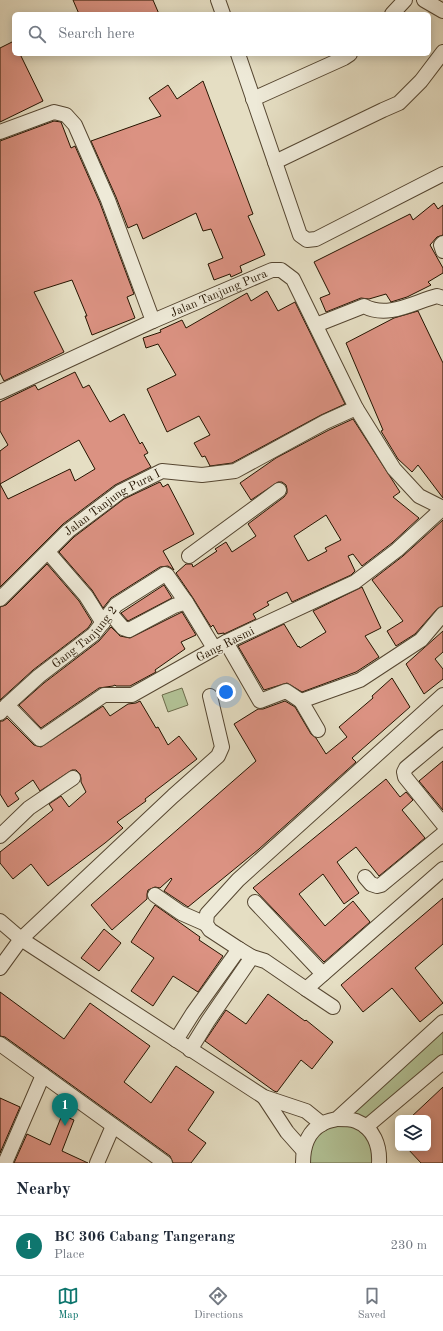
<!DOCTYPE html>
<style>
body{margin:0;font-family:"Old Standard TT",serif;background:#f2f2f3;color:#1f2937}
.controls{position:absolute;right:12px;bottom:12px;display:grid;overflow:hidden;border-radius:6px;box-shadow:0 2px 10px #0003}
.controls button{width:36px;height:36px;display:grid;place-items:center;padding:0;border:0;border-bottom:1px solid #e0e1e3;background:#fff;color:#1f2937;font:20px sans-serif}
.you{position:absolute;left:226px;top:692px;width:14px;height:14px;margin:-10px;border:3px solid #fff;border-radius:50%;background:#1a73e8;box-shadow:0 0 0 6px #1a73e833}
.badge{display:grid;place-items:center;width:26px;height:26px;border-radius:50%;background:#0f766e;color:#fff;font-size:13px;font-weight:700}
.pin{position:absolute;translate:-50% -33px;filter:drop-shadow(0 1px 2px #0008)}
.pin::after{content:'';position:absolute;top:21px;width:14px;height:12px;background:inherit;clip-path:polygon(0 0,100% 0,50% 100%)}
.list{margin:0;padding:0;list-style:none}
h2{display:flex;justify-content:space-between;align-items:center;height:52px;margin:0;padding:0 16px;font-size:17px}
h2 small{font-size:13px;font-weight:400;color:#747a83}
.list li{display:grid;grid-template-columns:26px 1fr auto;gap:12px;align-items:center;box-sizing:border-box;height:60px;padding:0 16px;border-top:1px solid #e0e1e3}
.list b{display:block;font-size:15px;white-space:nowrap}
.list p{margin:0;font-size:13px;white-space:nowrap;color:#747a83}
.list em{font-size:13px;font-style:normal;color:#747a83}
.icon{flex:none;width:22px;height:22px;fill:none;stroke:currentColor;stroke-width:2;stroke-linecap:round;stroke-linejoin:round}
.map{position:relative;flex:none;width:443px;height:1163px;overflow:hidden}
.search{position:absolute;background:#fff;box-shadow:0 2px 10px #0003;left:12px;right:12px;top:12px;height:44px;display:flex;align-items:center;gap:10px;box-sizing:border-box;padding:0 14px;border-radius:6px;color:#747a83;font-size:15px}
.sheet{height:112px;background:#fff}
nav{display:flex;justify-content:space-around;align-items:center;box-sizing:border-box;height:56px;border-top:1px solid #e0e1e3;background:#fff;font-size:11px;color:#747a83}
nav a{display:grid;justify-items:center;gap:2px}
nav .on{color:#0f766e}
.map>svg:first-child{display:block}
.green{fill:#b2c296;stroke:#6c6b4b}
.building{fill:#db9282;stroke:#251400;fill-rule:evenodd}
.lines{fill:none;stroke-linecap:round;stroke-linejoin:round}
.minor-casing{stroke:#554631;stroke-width:16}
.minor{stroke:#eeead8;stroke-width:14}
.labels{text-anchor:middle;stroke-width:3;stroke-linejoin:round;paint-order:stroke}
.street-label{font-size:12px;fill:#251400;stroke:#eeead8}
</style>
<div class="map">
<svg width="443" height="1163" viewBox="0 0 443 1163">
<rect width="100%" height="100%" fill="#e5dec3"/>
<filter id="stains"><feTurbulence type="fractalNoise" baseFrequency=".005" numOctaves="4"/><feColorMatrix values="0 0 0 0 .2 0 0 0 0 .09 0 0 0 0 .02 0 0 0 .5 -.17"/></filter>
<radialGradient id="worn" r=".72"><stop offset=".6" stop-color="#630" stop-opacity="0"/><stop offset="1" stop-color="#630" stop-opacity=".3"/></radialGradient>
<g class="green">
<path d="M 182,688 L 188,705 L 168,712 L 162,695 Z"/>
<path d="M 443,1023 L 443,1062 L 366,1127 L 379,1163 L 303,1163 L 306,1141 Z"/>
</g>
<g class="building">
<path d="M 73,0 L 153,0 L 159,14 L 79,14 Z"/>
<path d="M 14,41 L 14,54 L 20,54 L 43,101 L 0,122 L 0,48 Z"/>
<path d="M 203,81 L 253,214 L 248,216 L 265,255 L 240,266 L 242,272 L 231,277 L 230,274 L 214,280 L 208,264 L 223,258 L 211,229 L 203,231 L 196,213 L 143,239 L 137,224 L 128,228 L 116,197 L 91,141 L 161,116 L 149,98 L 168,85 L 177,99 Z"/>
<path d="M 54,121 L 61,122 L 71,148 L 75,146 L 100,203 L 134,294 L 127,297 L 135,318 L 92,335 L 85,316 L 87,316 L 72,280 L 34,292 L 64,352 L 4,381 L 0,373 L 0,141 Z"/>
<path d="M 434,203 L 438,209 L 443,205 L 443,235 L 437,237 L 430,245 L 443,268 L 443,273 L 428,282 L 431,285 L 407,297 L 391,302 L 386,294 L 369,299 L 361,298 L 326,312 L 320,298 L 330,294 L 314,262 L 410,214 L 413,220 Z"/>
<path d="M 267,291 L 278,311 L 295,302 L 345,404 L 321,415 L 232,463 L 210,466 L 205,456 L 202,457 L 194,443 L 210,435 L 199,416 L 167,432 L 147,389 L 176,375 L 158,344 L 146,348 L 143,338 L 161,332 L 160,330 L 182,320 L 186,328 L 247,293 L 251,301 Z"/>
<path d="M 418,311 L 443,363 L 443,498 L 418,465 L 412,472 L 398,459 L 381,431 L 383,430 L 346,343 L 394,318 Z"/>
<path d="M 75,372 L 83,388 L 89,385 L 110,422 L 124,414 L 140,444 L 142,442 L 148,453 L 144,455 L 151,467 L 115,485 L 63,524 L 0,587 L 0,451 L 8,445 L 0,431 L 0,402 L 35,385 L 38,390 ZM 79,440 L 95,469 L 75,481 L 70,469 L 8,499 L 0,484 Z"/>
<path d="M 353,419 L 400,492 L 393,497 L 419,518 L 392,543 L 362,566 L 353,554 L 348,556 L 355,571 L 351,575 L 292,602 L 287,592 L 267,602 L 269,605 L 253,614 L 256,619 L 224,634 L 224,633 L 218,634 L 213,625 L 211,627 L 193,598 L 176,573 L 186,564 L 192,564 L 193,567 L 217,551 L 215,549 L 226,542 L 232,552 L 256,536 L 248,524 L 284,497 L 287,493 L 287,489 L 286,485 L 282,482 L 278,482 L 251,500 L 240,483 L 276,458 L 329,430 ZM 326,515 L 341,540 L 325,548 L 327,551 L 308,561 L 294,536 Z"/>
<path d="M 160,482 L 163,487 L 168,484 L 194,534 L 163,551 L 174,570 L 168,566 L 160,567 L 111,598 L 103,608 L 92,590 L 59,552 L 74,537 L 124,499 Z"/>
<path d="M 443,520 L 443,606 L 437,609 L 415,634 L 396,646 L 387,631 L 403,621 L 372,580 L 403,556 Z"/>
<path d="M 47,564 L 79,601 L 92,622 L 88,628 L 33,670 L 0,700 L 0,607 L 6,605 Z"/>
<path d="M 164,585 L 172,598 L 128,621 L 121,613 Z"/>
<path d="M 362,587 L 381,628 L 365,636 L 379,657 L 356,672 L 302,692 L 287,683 L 264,690 L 238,646 L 284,624 L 298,647 L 299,646 L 300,648 L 326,632 L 313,611 Z"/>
<path d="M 182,612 L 196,635 L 181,642 L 185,649 L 155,670 L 156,672 L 130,686 L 116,686 L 115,685 L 113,686 L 99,688 L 41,728 L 19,705 L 44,683 L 99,641 L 111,627 L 120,636 L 130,638 Z"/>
<path d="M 443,631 L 443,652 L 435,659 L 443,669 L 443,679 L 424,694 L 406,664 Z"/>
<path d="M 392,678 L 410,707 L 352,758 L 356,762 L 259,849 L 188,907 L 164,891 L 172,879 L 171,878 L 160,888 L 155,887 L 148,890 L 147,894 L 147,899 L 112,930 L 91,905 L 256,761 L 234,724 L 258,709 L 263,709 L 285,701 L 295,707 L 311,734 L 316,738 L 326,754 L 347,737 L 339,727 L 373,698 L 372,696 Z"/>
<path d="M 140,701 L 156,728 L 158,727 L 168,745 L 179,736 L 197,759 L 145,799 L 146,801 L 117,822 L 123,828 L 105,843 L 48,886 L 31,864 L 13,879 L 0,863 L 0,852 L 53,810 L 49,804 L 61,796 L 69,807 L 86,792 L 81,782 L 81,778 L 80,774 L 76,770 L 72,770 L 40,791 L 33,780 L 15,793 L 19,799 L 8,807 L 0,794 L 0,721 L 3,721 L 7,718 L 34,745 L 41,747 L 103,706 L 110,716 L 128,704 L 136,703 Z"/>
<path d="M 443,761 L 443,810 L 419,781 Z"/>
<path d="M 386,779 L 400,797 L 406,792 L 413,800 L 402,810 L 425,838 L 379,876 L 356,847 L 347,854 L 337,862 L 359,893 L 344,904 L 323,874 L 299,894 L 325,926 L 353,901 L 370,922 L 324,962 L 253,888 Z"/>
<path d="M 443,898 L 443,944 L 415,968 L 443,1003 L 420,1022 L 392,988 L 363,1012 L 341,985 Z"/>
<path d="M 155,905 L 200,937 L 199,940 L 223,956 L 198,992 L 173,976 L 153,1006 L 131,991 L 154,958 L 131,942 Z"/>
<path d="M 104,929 L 121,943 L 99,971 L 81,958 Z"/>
<path d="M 0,992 L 64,1039 L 90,1003 L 150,1046 L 124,1082 L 151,1103 L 176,1066 L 214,1092 L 188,1130 L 206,1143 L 191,1163 L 173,1163 L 170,1156 L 5,1037 L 0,1036 Z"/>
<path d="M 268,994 L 305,1021 L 306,1020 L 333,1042 L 312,1069 L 301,1060 L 277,1092 L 274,1091 L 205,1041 L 226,1010 L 246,1024 Z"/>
<path d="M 443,1087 L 443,1163 L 421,1163 L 407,1148 L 428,1148 L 428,1118 L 410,1118 Z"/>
<path d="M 0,1098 L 20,1107 L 0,1153 Z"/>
<path d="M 62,1115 L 74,1120 L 62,1151 L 88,1163 L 14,1163 L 27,1134 L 50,1145 Z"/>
</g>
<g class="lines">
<defs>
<g id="minor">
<path d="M 218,0 L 223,14"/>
<path d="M 424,0 L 443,11"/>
<path d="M 392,14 L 405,0"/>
<path d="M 238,54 L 300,235 L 307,240 L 316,239 L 443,174"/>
<path d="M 253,99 L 344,58 L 350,54"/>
<path d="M 0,132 L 54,112 L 66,115 L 75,125 L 108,200 L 153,321"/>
<path d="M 275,162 L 383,110 L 399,103 L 421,81 L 443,52"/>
<path d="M 443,243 L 441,245 L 443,251"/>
<path d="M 316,325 L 364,306 C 388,319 414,302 437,296 L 443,298"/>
<path id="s1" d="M 0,392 L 153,321 L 272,270 L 281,270 L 293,279 L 356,408 L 394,469 L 419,496 L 443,508 L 397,550 L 355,582 L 226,642 L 132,695 L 104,695 L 40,739 L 7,705"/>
<path d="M 48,552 L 86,596 L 103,623"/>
<path d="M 189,556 L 279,490"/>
<path id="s2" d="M 0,599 L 68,531 L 120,492 L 162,471 L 202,475 L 235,471 L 325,422 L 356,408"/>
<path d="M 110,613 L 123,628 L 129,630 L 174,606 L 186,602 L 214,648"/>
<path d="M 226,642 L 260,701 L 286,691 L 301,701 L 360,680 L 421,640 L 443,614"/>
<path d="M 443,695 L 238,880 L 207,914 L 206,924 L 210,930 L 239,949 L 252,957 L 265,961 L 306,989 L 443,869"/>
<path d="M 301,701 L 318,730"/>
<path id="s3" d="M 0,713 L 7,705 L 39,676 L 94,634 L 116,605 L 165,574 L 167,575 L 186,602"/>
<path d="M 443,737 L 406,768 L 404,772 L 405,777 L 443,824"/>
<path d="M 0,836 L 29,808 L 73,778"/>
<path d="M 365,877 L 371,884 L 377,886 L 381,885 L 443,834"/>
<path d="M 155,895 L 181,913 L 206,924"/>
<path d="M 255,902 L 323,974"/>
<path d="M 0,921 L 21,939 L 264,1097 L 306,1111 L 322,1124"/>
<path d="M 0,968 L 21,939 L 173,796 L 218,756 L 222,747 L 210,696"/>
<path d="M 306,989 L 333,1007"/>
<path d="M 176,1040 L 193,1013 L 239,949"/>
<path d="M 0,1044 L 165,1163"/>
<path d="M 190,1050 L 208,1021 L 252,957"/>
<path d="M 264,1097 L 287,1132 L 303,1150"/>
<path d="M 337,1119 C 343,1119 351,1119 356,1121 C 374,1128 380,1146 379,1163"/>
<path d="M 366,1127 L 443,1062"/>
<path d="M 5,1163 L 43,1075"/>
<path d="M 97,1163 L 113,1126"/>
<path d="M 303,1163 C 303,1147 307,1132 322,1124 C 326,1121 333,1120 337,1119 L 443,1022"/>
</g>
</defs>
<use href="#minor" class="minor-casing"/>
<use href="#minor" class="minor"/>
</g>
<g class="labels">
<g class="street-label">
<text dy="4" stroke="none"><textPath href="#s1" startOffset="240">Jalan Tanjung Pura</textPath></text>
<text dy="4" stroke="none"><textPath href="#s2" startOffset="149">Jalan Tanjung Pura I</textPath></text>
<text dy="4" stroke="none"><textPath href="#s3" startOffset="114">Gang Tanjung 2</textPath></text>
<text transform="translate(225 644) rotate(-27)" y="4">Gang Rasmi</text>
</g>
</g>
<rect width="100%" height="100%" filter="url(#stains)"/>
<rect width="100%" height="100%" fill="url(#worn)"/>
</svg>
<div class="controls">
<button><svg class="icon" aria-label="layers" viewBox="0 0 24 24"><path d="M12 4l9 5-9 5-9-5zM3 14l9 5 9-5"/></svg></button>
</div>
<div class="you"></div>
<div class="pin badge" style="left:65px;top:1126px">1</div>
<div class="search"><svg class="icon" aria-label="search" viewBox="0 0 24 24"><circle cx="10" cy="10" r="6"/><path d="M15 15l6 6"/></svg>Search here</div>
</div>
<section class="sheet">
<h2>Nearby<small></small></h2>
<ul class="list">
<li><span class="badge">1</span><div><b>BC 306 Cabang Tangerang</b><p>Place</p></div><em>230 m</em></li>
</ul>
</section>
<nav>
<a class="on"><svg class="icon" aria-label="map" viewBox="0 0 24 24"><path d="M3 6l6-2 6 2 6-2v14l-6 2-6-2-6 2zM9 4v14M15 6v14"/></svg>Map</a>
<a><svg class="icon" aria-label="directions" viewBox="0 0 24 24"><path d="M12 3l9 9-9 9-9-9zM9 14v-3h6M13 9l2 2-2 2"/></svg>Directions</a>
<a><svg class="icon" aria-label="saved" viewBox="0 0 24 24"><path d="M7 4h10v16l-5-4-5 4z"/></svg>Saved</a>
</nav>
